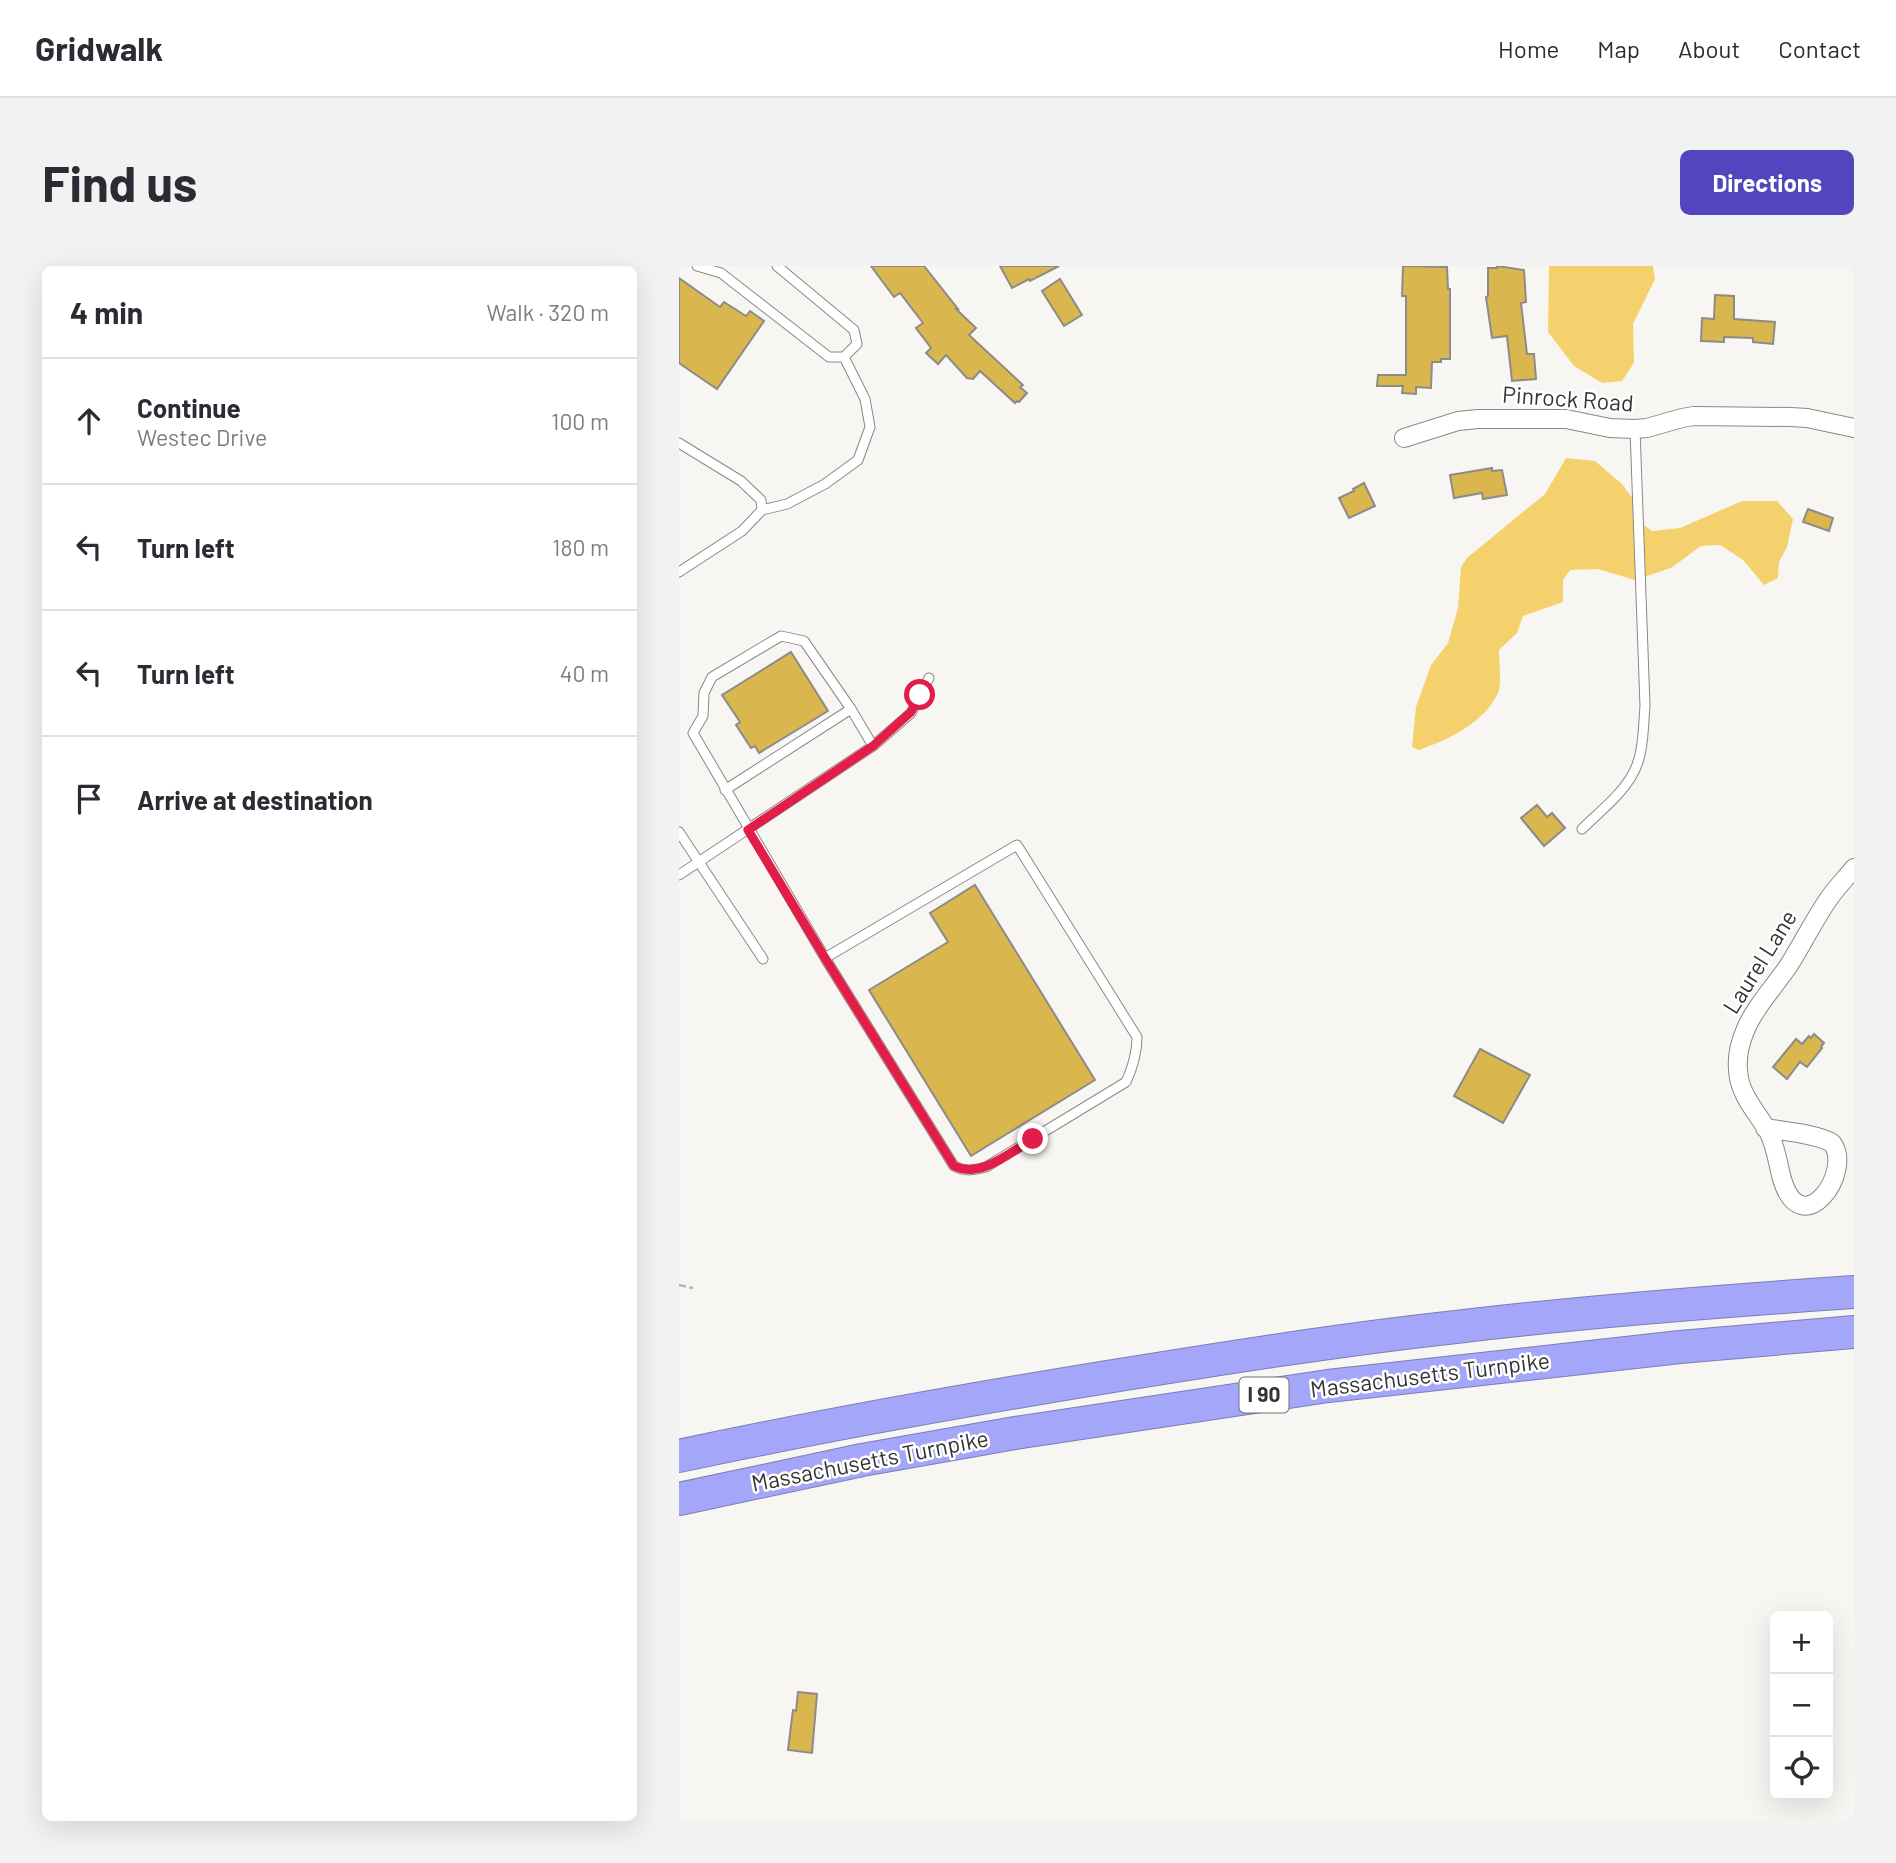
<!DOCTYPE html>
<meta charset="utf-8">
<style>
body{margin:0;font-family:Barlow,sans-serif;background:#f2f2f3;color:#2b2b33}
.controls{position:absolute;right:21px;bottom:21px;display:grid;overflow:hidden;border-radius:10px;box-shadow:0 7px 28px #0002}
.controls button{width:63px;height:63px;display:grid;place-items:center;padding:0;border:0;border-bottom:2px solid #e1e1e2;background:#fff;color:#2b2b33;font:35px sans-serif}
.stop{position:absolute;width:21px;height:21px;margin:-16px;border:5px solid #e11d48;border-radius:50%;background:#fff}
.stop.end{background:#e11d48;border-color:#fff;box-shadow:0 2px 7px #0008}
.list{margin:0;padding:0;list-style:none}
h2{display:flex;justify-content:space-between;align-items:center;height:91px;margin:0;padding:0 28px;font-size:30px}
h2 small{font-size:23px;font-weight:400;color:#7c7c81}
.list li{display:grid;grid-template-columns:46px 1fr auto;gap:21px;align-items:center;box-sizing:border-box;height:126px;padding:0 28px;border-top:2px solid #e1e1e2}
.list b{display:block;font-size:26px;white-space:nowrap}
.list p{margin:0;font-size:23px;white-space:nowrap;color:#7c7c81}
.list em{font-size:23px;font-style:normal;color:#7c7c81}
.icon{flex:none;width:38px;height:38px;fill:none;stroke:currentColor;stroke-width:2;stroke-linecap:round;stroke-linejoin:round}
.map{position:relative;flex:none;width:1175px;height:1555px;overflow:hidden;border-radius:10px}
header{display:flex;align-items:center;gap:42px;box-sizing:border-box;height:98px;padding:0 35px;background:#fff;border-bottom:2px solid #e1e1e2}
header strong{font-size:33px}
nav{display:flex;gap:38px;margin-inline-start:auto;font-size:24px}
.intro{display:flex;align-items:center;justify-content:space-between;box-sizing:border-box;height:168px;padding:0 42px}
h1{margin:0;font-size:49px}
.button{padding:18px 32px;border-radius:10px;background:#5245bd;color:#fff;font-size:24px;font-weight:700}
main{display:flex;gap:42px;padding:0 42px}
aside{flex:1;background:#fff;border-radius:10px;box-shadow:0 7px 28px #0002}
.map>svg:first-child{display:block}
.green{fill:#f5d16e}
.building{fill:#dab64f;stroke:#8c8b87;stroke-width:2}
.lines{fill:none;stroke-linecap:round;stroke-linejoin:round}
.lane-casing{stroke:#8a8884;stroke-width:11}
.street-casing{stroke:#8a8884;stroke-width:20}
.highway-casing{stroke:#7c7eb3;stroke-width:34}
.path{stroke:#b7b6b3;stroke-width:2.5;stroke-dasharray:7 3.5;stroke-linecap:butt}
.lane{stroke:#fff;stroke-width:9}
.street{stroke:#fff;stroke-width:18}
.highway{stroke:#a3a6f9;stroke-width:32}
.route{stroke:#e11d48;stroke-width:9}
.labels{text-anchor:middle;stroke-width:5;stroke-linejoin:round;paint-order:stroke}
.shield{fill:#fff;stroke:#717070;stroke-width:2}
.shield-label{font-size:21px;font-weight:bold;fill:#343332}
.street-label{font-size:23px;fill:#343332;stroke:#fff}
</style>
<header>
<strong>Gridwalk</strong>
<nav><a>Home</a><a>Map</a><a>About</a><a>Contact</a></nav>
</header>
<div class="intro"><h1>Find us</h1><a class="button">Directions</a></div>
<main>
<aside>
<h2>4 min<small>Walk · 320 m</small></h2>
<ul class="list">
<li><svg class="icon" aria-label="ahead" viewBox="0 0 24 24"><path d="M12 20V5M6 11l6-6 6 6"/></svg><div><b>Continue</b><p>Westec Drive</p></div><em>100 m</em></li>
<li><svg class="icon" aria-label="left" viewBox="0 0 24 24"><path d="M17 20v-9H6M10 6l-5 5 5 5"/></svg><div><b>Turn left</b></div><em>180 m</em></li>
<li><svg class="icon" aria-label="left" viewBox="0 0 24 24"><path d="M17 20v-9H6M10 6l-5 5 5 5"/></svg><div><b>Turn left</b></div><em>40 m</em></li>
<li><svg class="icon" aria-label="arrive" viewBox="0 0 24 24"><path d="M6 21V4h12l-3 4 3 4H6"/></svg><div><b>Arrive at destination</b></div></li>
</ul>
</aside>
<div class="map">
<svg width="1175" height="1555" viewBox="0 0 1175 1555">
<rect width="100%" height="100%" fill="#f8f6f2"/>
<g class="green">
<path d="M 870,0 L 974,0 L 976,13 L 954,58 L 955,97 L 943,115 L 923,117 L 895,100 L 869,66 Z"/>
<path d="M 887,192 L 916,195 L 943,218 L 954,233 L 956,252 L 973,265 L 1001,262 L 1063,235 L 1098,235 L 1114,253 L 1108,281 L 1100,296 L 1099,312 L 1085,319 L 1064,294 L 1041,279 L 1022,280 L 992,302 L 956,314 L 919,303 L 891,304 L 884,314 L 884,336 L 844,350 L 838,367 L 820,384 C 820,394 823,419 819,427 C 806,456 769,474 740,484 L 733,481 L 737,441 L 752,399 L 769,377 L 779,342 L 782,301 L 788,292 L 866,228 Z"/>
</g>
<g class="building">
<path d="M 192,0 L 245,0 L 279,43 L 277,43 L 297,62 L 290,69 L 344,119 L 341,121 L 348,127 L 340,136 L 338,135 L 336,137 L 301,105 L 294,113 L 288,112 L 267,89 L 259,98 L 247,87 L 252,82 L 237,62 L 244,57 L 221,27 L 215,31 Z"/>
<path d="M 321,0 L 380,0 L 351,15 L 350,13 L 333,22 Z"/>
<path d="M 724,0 L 768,1 L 769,23 L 771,23 L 771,93 L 762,93 L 762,96 L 753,96 L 752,122 L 737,121 L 737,128 L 723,127 L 724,120 L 698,120 L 699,109 L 727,109 L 727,30 L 723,30 Z"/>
<path d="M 818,0 L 845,4 L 847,36 L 842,37 L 848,88 L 855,88 L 857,113 L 833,115 L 828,70 L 813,72 L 807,31 L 809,30 L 809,2 L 818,2 Z"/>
<path d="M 0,12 L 41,41 L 45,36 L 67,50 L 71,45 L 85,55 L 38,123 L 0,97 Z"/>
<path d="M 381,13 L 403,49 L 385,60 L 363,25 Z"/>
<path d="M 1036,29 L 1055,30 L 1055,53 L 1096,56 L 1094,78 L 1074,76 L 1074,72 L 1045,71 L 1045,76 L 1022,75 L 1023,52 L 1035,53 Z"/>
<path d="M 813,202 L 813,205 L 823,204 L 828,229 L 804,233 L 803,227 L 775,232 L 771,209 Z"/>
<path d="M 685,217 L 696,240 L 670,252 L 660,232 L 675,225 L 674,223 Z"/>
<path d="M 1129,243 L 1154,252 L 1150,265 L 1124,256 Z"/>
<path d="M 112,386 L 149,445 L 80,487 L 76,480 L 72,482 L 57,459 L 61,456 L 43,429 Z"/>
<path d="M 858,539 L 868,551 L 873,547 L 886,562 L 865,580 L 842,552 Z"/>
<path d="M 296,619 L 416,814 L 292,890 L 190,724 L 269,676 L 251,647 Z"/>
<path d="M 1135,768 L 1145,777 L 1142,781 L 1143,782 L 1128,801 L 1121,796 L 1108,813 L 1094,801 L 1117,773 L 1123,778 L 1130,770 L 1132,772 Z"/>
<path d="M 801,783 L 851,809 L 824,857 L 775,830 Z"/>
<path d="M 119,1426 L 138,1428 L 133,1487 L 109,1484 L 114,1444 L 117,1445 Z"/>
</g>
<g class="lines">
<defs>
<g id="lane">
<path d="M 18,0 L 42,7 L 150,91 L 165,91 L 178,78 L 175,64 L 98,0"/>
<path d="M 0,177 L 62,215 L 82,234 L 83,244 L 63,265 L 0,306"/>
<path d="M 83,244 L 108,238 L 146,218 L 179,194 L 191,161 L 186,133 L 165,91"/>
<path d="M 46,524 L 172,443"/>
<path d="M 903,563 C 919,547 940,531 952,511 C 965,491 964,463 966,440 L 956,163"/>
<path d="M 0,566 L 84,693"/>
<path d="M 0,609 L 194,480 L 232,447 L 250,412"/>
<path d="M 146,692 L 338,579 L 458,771 C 458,788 454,801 447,816 L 307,901 C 295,904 286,906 275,900 L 146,692 L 14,467 L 24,450 L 25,427 L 33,411 L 102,370 L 125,375 L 172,443 L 194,480"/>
</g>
<g id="street">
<path d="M 725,172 L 779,155 L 799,153 L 887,153 L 931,162 L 956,163 L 968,162 L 1003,152 L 1015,150 L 1112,151 L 1128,152 L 1175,162"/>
<path d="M 1086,862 C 1105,865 1138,868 1153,877 C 1175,905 1123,979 1103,913 C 1099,898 1097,881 1090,867 C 1080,849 1064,833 1060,812 C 1057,796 1060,779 1066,765 C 1075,742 1096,720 1110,699 C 1124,677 1136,652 1151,631 C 1158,621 1167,612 1175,602"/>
</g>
<g id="highway">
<path d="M 0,1190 C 140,1160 281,1135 422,1112 C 540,1093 658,1074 777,1061 C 909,1045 1042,1035 1175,1026"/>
<path d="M 0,1233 L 183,1194 L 336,1167 L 649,1120 L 1001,1081 L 1175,1066"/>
</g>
</defs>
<use href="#lane" class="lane-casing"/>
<use href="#street" class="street-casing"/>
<use href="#highway" class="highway-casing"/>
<path class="path" d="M 0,1019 L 14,1022"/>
<use href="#lane" class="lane"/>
<use href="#street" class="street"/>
<use href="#highway" class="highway"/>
</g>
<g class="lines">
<path class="route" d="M 241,429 L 232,446 L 194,480 L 69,564 L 146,692 L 275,900 C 302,913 331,886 354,873"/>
</g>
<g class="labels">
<rect class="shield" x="560.5" y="1111.5" width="49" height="35" rx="5"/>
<g class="shield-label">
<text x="585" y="1136">I 90</text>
</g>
<g class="street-label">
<text transform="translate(889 133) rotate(4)" y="8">Pinrock Road</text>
<text transform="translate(1081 696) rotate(-58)" y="8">Laurel Lane</text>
<text transform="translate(751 1109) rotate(-7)" y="8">Massachusetts Turnpike</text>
<text transform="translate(191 1195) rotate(-11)" y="8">Massachusetts Turnpike</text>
</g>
</g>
</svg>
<div class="controls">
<button>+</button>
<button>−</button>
<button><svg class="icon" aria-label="locate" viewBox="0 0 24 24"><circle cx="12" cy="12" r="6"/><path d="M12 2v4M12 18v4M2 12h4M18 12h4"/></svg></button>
</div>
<div class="stop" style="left:241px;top:429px"></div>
<div class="stop end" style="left:354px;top:873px"></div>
</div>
</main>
